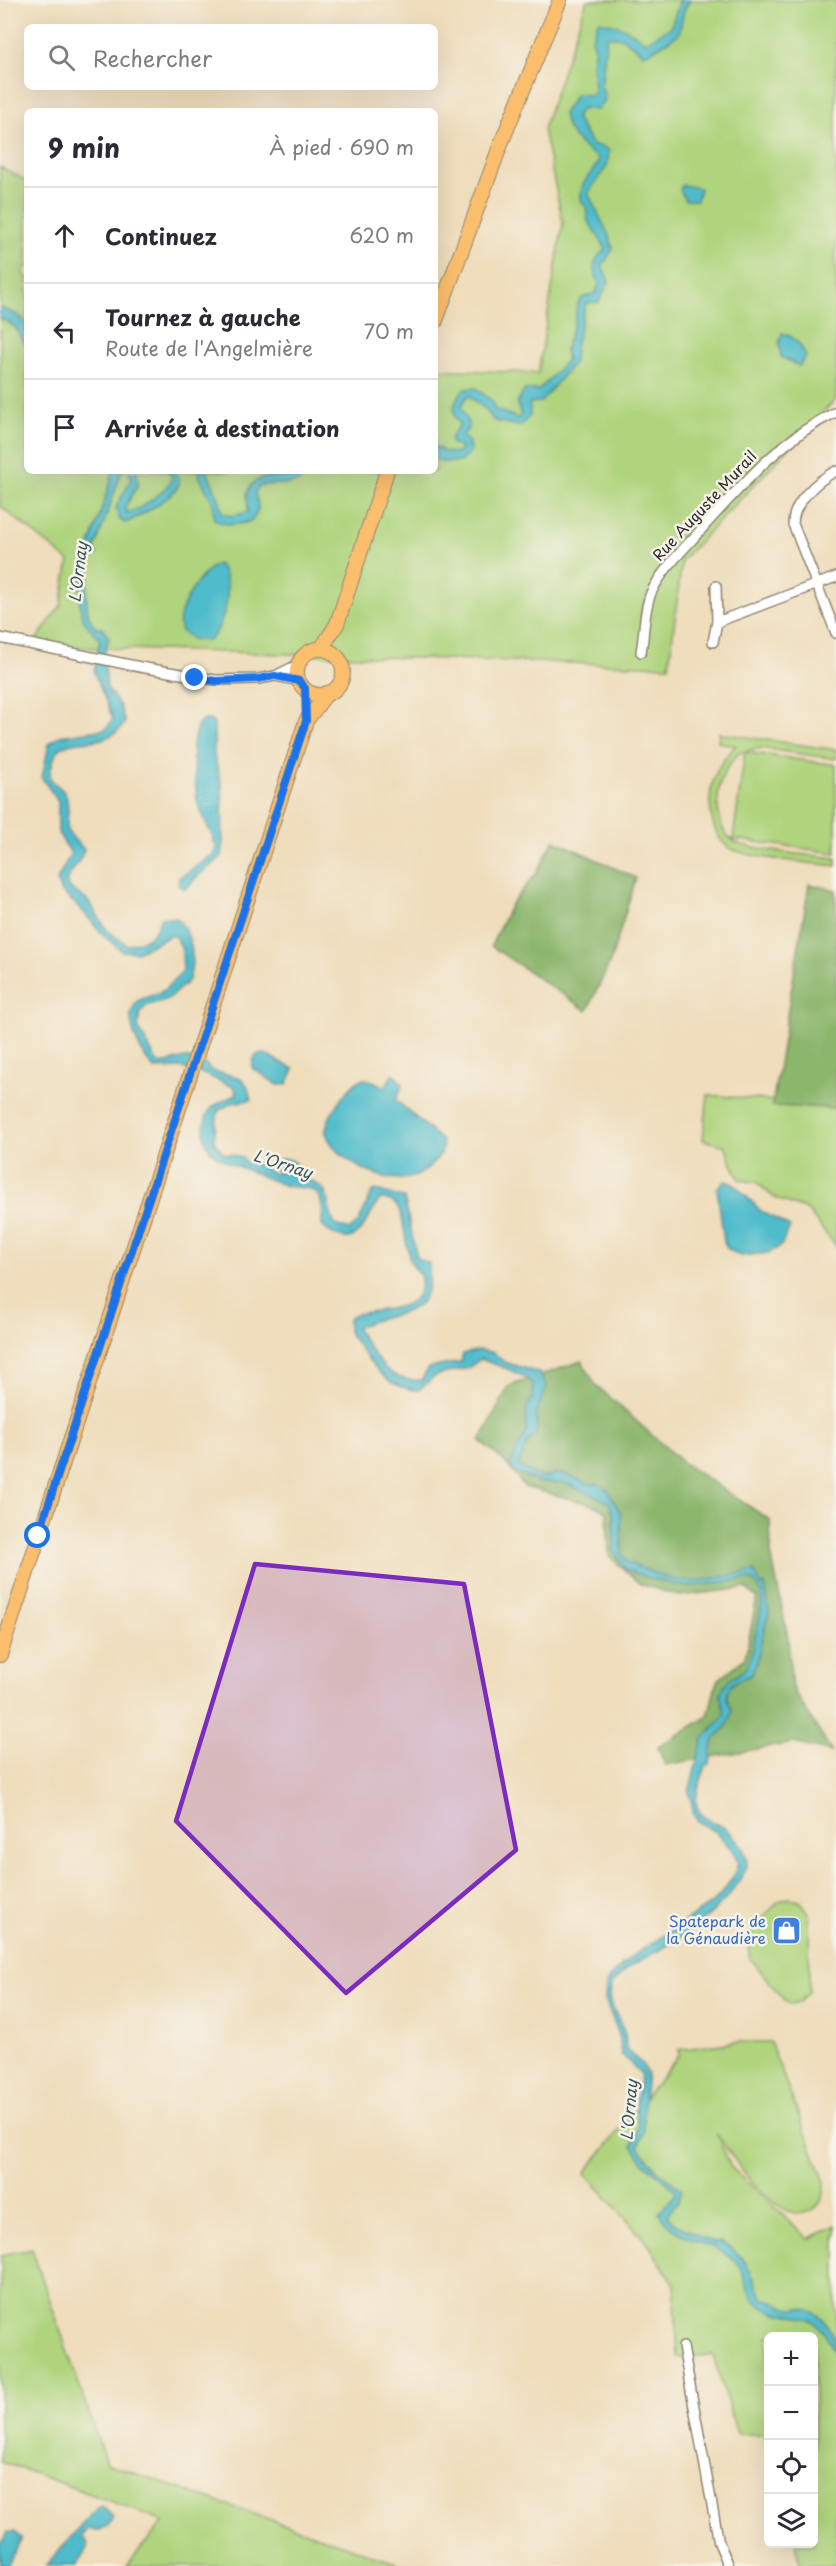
<!DOCTYPE html>
<html lang="fr">
<meta charset="utf-8">
<style>
body{margin:0;font-family:"Playpen Sans",sans-serif;background:#f7f7f7;color:#2b2b33}
.controls{position:absolute;right:18px;bottom:18px;display:grid;overflow:hidden;border-radius:9px;box-shadow:0 6px 24px #0002}
.controls button{width:54px;height:54px;display:grid;place-items:center;padding:0;border:0;border-bottom:2px solid #e1e1e2;background:#fff;color:#2b2b33;font:30px sans-serif}
.stop{position:absolute;width:18px;height:18px;margin:-14px;border:4px solid #1a73e8;border-radius:50%;background:#fff}
.stop.end{background:#1a73e8;border-color:#fff;box-shadow:0 2px 6px #0008}
.list{margin:0;padding:0;list-style:none}
h2{display:flex;justify-content:space-between;align-items:center;height:78px;margin:0;padding:0 24px;font-size:26px}
h2 small{font-size:20px;font-weight:400;color:#7c7c81}
.list li{display:grid;grid-template-columns:39px 1fr auto;gap:18px;align-items:center;box-sizing:border-box;height:96px;padding:0 24px;border-top:2px solid #e1e1e2}
.list b{display:block;font-size:22px;white-space:nowrap}
.list p{margin:0;font-size:20px;white-space:nowrap;color:#7c7c81}
.list em{font-size:20px;font-style:normal;color:#7c7c81}
.icon{flex:none;width:33px;height:33px;fill:none;stroke:currentColor;stroke-width:2;stroke-linecap:round;stroke-linejoin:round}
.map{position:relative;flex:none;width:836px;height:2566px;overflow:hidden}
.search{position:absolute;background:#fff;box-shadow:0 6px 24px #0002;left:24px;top:24px;width:414px;height:66px;display:flex;align-items:center;gap:15px;box-sizing:border-box;padding:0 21px;border-radius:9px;color:#7c7c81;font-size:22px}
.panel{position:absolute;background:#fff;box-shadow:0 6px 24px #0002;left:24px;top:108px;width:414px;height:366px;border-radius:9px}
.map>svg:first-child{display:block}
.green{fill:#afd47d;stroke:#6d8054;stroke-width:1.5}
.forest{fill:#8bb66c;stroke:#5b704c;stroke-width:1.5}
.water{fill:#50bccb;stroke:#3e747b;stroke-width:1.5}
.lines{fill:none;stroke-linecap:round;stroke-linejoin:round}
.street-casing{stroke:#8d8473;stroke-width:12}
.primary-casing{stroke:#8d8473;stroke-width:16}
.street{stroke:#fff;stroke-width:9}
.primary{stroke:#fabe6d;stroke-width:14}
.route{stroke:#1a73e8;stroke-width:8}
.marked{fill:#7b2cbf;fill-opacity:0.2;stroke:#7b2cbf;stroke-width:4.5;stroke-linejoin:round}
.labels{text-anchor:middle;stroke-width:5;stroke-linejoin:round;paint-order:stroke}
.street-label{font-size:15px;fill:#2b2b2b;stroke:#f7f3e8}
.shop-label{font-size:15px;fill:#366cbe;stroke:#f7f3e8;text-anchor:end}
.water-label{font-size:16px;font-style:italic;fill:#36565b;stroke:#f7f3e8}
</style>
<div class="map">
<svg width="836" height="2566" viewBox="0 0 836 2566">
<rect width="100%" height="100%" fill="#f7f3e8"/>
<filter id="ink" filterUnits="userSpaceOnUse"><feTurbulence type="fractalNoise" baseFrequency=".0167" numOctaves="2"/><feDisplacementMap in="SourceGraphic" scale="12" xChannelSelector="R" yChannelSelector="G"/><feConvolveMatrix kernelMatrix="1 2 1 2 8 2 1 2 1" color-interpolation-filters="sRGB"/></filter>
<filter id="wash" filterUnits="userSpaceOnUse"><feTurbulence type="fractalNoise" baseFrequency=".008" numOctaves="4" result="noise"/><feDisplacementMap in="SourceGraphic" scale="24" xChannelSelector="R" yChannelSelector="G"/><feGaussianBlur stdDeviation="1.35" result="paint"/><feColorMatrix in="noise" values="0 0 0 0 0 0 0 0 0 0 0 0 0 0 0 0 0 1.4 0 .05"/><feComposite in="paint" operator="in"/></filter>
<g filter="url(#wash)">
<rect width="100%" height="100%" fill="#efddbb"/>
<g class="green">
<path d="M 587,0 L 836,0 L 836,399 L 682,560 L 669,666 L 32,646 L 61,605 L 69,561 L 0,506 L 0,167 L 27,181 L 27,264 L 23,274 L 27,277 L 27,471 L 435,471 L 435,369 L 538,373 L 563,223 L 543,129 Z"/>
<path d="M 719,733 L 836,750 L 836,759 L 760,748 L 739,753 C 726,766 717,783 718,802 C 718,816 720,831 732,840 C 745,851 815,855 836,858 L 836,866 C 814,863 742,858 728,847 C 714,836 711,819 710,802 C 710,779 720,761 736,746 L 718,742 Z"/>
<path d="M 745,752 L 836,765 L 836,853 L 733,839 Z"/>
<path d="M 708,1095 L 836,1106 L 836,1246 L 807,1210 L 775,1198 L 756,1182 L 740,1180 L 730,1160 L 726,1146 L 703,1140 Z"/>
<path d="M 790,1898 L 801,1902 L 809,1913 L 809,1992 L 800,2002 L 791,2004 L 783,1999 L 750,1958 L 748,1947 L 752,1933 L 761,1920 L 779,1901 Z"/>
<path d="M 737,2042 L 770,2042 L 825,2182 C 824,2196 823,2206 808,2212 C 775,2224 732,2156 716,2133 L 731,2167 L 809,2239 L 836,2225 L 836,2566 L 801,2566 L 795,2544 L 814,2544 L 814,2336 L 768,2336 L 768,2446 L 765,2434 L 737,2434 L 713,2355 L 678,2357 L 674,2284 L 649,2245 L 585,2173 L 679,2055 L 678,2050 Z"/>
<path d="M 32,2249 L 106,2463 L 405,2566 L 127,2566 L 164,2521 L 0,2461 L 0,2255 Z"/>
</g>
<g class="forest">
<path d="M 554,840 L 636,878 L 611,960 L 587,1011 L 491,946 L 511,904 L 536,874 Z"/>
<path d="M 809,884 L 836,890 L 836,1108 L 772,1106 Z"/>
<path d="M 582,1361 L 595,1384 L 683,1463 L 770,1520 L 771,1553 L 788,1638 L 792,1688 L 832,1752 L 793,1743 L 665,1765 L 658,1747 L 708,1716 L 717,1681 L 745,1658 L 757,1598 L 746,1588 L 679,1596 L 640,1584 L 609,1556 L 607,1512 L 593,1505 L 525,1487 L 503,1460 L 480,1441 L 509,1386 Z"/>
</g>
<g class="water">
<path d="M 680,0 L 690,0 L 684,10 L 679,34 L 652,51 L 643,54 L 623,38 L 607,36 L 601,87 L 605,95 L 604,102 L 597,110 L 583,108 L 577,114 L 577,120 L 592,145 L 604,147 L 609,151 L 607,166 L 588,193 L 610,238 L 613,249 L 602,266 L 609,281 L 599,302 L 586,303 L 575,346 L 574,362 L 541,402 L 530,403 L 530,416 L 520,426 L 494,421 L 486,410 L 469,396 L 466,397 L 461,407 L 468,422 L 468,429 L 462,436 L 469,442 L 470,452 L 460,462 L 440,462 L 435,458 L 435,446 L 445,452 L 459,453 L 461,448 L 451,443 L 451,437 L 460,424 C 449,412 454,400 464,389 L 476,388 L 493,402 L 494,409 L 517,418 L 521,415 L 517,402 L 525,390 L 538,390 L 542,387 L 567,360 L 565,349 L 574,324 L 577,305 L 582,298 L 596,293 L 599,283 C 593,268 591,261 605,250 L 604,245 L 588,221 L 586,206 L 582,203 C 577,185 589,177 598,163 L 598,158 C 583,148 565,133 563,114 L 576,94 L 592,95 L 594,90 L 592,62 L 595,48 L 592,39 L 598,21 C 616,23 632,31 646,42 L 671,27 Z"/>
<path d="M 682,185 L 700,188 L 697,200 L 685,200 L 680,190 Z"/>
<path d="M 0,308 C 27,317 27,319 27,347 C 17,333 19,325 0,319 Z"/>
<path d="M 782,333 C 795,336 801,345 806,357 L 799,366 L 781,357 L 779,344 Z"/>
<path d="M 113,471 L 122,471 L 95,548 L 97,554 L 91,559 C 89,579 80,613 96,628 L 103,628 L 109,638 L 104,654 L 107,688 L 120,706 L 125,723 C 101,756 62,727 53,761 C 52,765 50,771 50,775 C 50,784 63,786 66,796 C 74,823 54,823 84,849 C 82,860 71,871 66,881 L 70,888 L 88,901 L 107,930 L 127,945 C 145,940 156,938 160,918 L 176,918 C 193,935 195,957 189,980 L 168,999 L 148,1005 L 140,1012 L 138,1027 L 157,1062 L 162,1064 L 185,1058 L 203,1062 L 212,1071 L 238,1077 L 247,1085 L 251,1100 L 232,1103 L 218,1111 L 214,1140 L 223,1153 L 242,1157 L 246,1163 L 259,1164 L 275,1175 L 277,1173 L 273,1167 L 274,1162 C 290,1153 298,1163 303,1178 C 335,1188 323,1200 335,1225 L 349,1230 L 358,1223 L 372,1192 L 376,1190 L 404,1198 L 417,1258 L 429,1263 C 435,1324 392,1308 356,1328 C 375,1354 385,1384 422,1380 L 428,1368 L 461,1362 L 463,1354 L 479,1350 L 494,1353 L 504,1362 L 539,1373 L 547,1386 L 536,1414 L 537,1426 L 536,1434 L 527,1444 L 518,1466 L 540,1477 L 550,1477 L 555,1473 L 568,1475 L 586,1483 L 597,1484 L 608,1490 L 621,1514 L 622,1555 L 628,1563 L 667,1578 L 691,1582 L 754,1571 L 762,1586 L 765,1585 L 769,1613 L 756,1664 L 751,1675 C 746,1678 740,1679 736,1681 C 725,1688 725,1701 732,1709 C 731,1724 725,1729 714,1739 L 710,1763 L 706,1766 C 703,1774 696,1794 696,1801 C 698,1819 712,1820 724,1828 C 734,1835 751,1853 746,1866 C 735,1899 693,1931 663,1948 C 649,1956 614,1972 611,1989 C 608,2004 617,2015 623,2028 C 626,2035 626,2043 626,2050 L 642,2064 L 647,2073 L 644,2105 L 644,2132 L 638,2147 L 656,2169 L 682,2190 L 678,2202 L 667,2215 L 675,2224 L 714,2243 L 720,2242 C 727,2246 735,2250 740,2256 C 752,2267 755,2286 764,2299 C 775,2299 781,2307 791,2309 C 794,2310 797,2308 800,2308 C 825,2310 836,2336 836,2357 C 811,2292 788,2331 755,2301 C 744,2291 747,2271 735,2261 C 712,2240 675,2242 659,2213 L 675,2195 L 675,2190 L 643,2162 L 632,2146 L 638,2129 L 636,2103 L 641,2074 L 621,2054 L 618,2032 L 605,2000 L 606,1984 L 609,1978 L 631,1957 L 711,1904 L 723,1892 L 735,1873 L 738,1863 L 733,1851 L 715,1831 L 699,1823 L 694,1814 L 689,1792 L 703,1738 L 725,1715 C 724,1705 718,1697 723,1688 C 727,1678 741,1675 747,1666 C 752,1658 752,1648 754,1639 C 758,1623 772,1586 748,1579 L 687,1587 L 648,1578 L 625,1569 L 614,1551 L 614,1517 L 609,1502 L 564,1483 L 539,1482 L 514,1472 L 510,1464 L 526,1433 L 526,1409 L 533,1397 L 533,1384 C 522,1372 496,1366 481,1359 L 468,1368 L 435,1376 L 419,1390 C 383,1390 368,1357 348,1332 L 348,1320 L 351,1316 C 374,1306 424,1317 421,1277 L 410,1261 L 401,1213 C 396,1203 391,1199 380,1199 C 364,1220 358,1258 322,1226 C 322,1217 324,1203 318,1195 C 310,1185 294,1189 284,1185 C 272,1181 261,1176 249,1171 C 231,1163 204,1158 204,1132 C 204,1106 217,1104 237,1094 L 234,1087 L 201,1073 L 181,1068 L 154,1069 C 143,1057 130,1032 131,1015 C 131,1010 135,1006 137,1001 L 163,991 L 183,971 L 182,950 L 176,937 L 172,935 L 137,952 L 122,951 L 103,935 L 81,909 L 60,890 L 57,880 L 71,853 L 58,833 L 58,801 L 42,778 L 49,744 L 59,736 L 106,729 L 113,719 L 94,672 L 100,639 C 95,634 88,628 84,621 C 67,587 106,507 113,471 Z"/>
<path d="M 129,471 L 137,471 L 138,485 L 125,507 L 127,513 C 139,510 170,490 172,476 L 167,471 L 175,471 C 178,475 180,479 179,484 C 175,497 137,518 125,523 L 120,520 L 116,507 L 131,479 Z"/>
<path d="M 199,471 L 207,471 L 220,501 L 222,513 L 232,516 L 248,512 L 247,493 C 257,468 280,482 298,474 L 298,471 L 307,471 C 303,491 274,481 259,486 L 255,493 C 256,499 260,505 257,512 C 253,527 225,527 214,519 L 213,503 L 199,476 Z"/>
<path d="M 218,564 C 235,581 226,624 210,640 L 194,640 L 181,631 C 173,613 201,570 218,564 Z"/>
<path d="M 204,720 L 210,720 L 214,724 L 214,755 L 222,786 L 223,848 L 222,856 L 215,863 L 200,874 L 185,889 L 178,885 L 179,878 L 214,854 L 216,846 L 197,801 L 192,746 L 198,724 Z"/>
<path d="M 258,1054 L 265,1054 L 294,1069 L 287,1084 L 278,1085 L 252,1068 L 254,1058 Z"/>
<path d="M 393,1074 L 403,1084 L 396,1100 L 442,1141 C 446,1153 431,1166 422,1173 C 394,1192 336,1162 326,1133 C 323,1121 351,1080 364,1079 C 371,1079 379,1084 385,1087 Z"/>
<path d="M 725,1181 L 734,1184 L 761,1211 L 790,1227 L 781,1246 L 769,1253 L 740,1256 L 728,1249 L 724,1241 L 717,1188 Z"/>
<path d="M 102,2506 L 113,2517 L 108,2526 L 97,2531 L 87,2529 L 81,2537 L 87,2543 L 87,2549 L 76,2566 L 45,2566 L 97,2508 Z"/>
<path d="M 8,2532 L 15,2532 L 22,2539 L 7,2566 L 1,2566 L 0,2544 Z"/>
</g>
</g>
<g filter="url(#ink)">
<g class="lines">
<defs>
<g id="street">
<path d="M 836,471 C 818,480 793,502 793,524 L 836,633"/>
<path d="M 716,586 L 717,622 L 836,577"/>
<path d="M 0,638 L 140,667 L 216,680 L 258,679 L 275,676 L 299,664"/>
<path d="M 713,642 L 717,622"/>
<path d="M 641,652 C 645,632 643,612 651,593 C 662,570 682,551 699,532 C 740,487 780,439 836,412"/>
<path d="M 275,676 L 299,681"/>
<path d="M 683,2347 L 719,2543 L 729,2566"/>
</g>
<g id="primary">
<path d="M 435,323 L 502,141 L 560,0"/>
<path d="M 321,649 L 337,624 L 387,471"/>
<circle cx="320" cy="672" r="23"/>
<path d="M 0,1655 L 306,721 L 327,693"/>
</g>
</defs>
<use href="#street" class="street-casing"/>
<use href="#primary" class="primary-casing"/>
<use href="#street" class="street"/>
<use href="#primary" class="primary"/>
</g>
</g>
<g class="lines" filter="url(#ink)">
<path class="route" d="M 38,1536 L 306,721 L 305,688 L 299,681 L 275,676 L 258,679 L 216,681 L 195,678"/>
</g>
<path class="marked" d="M 255,1564 L 464,1584 L 516,1850 L 346,1993 L 176,1821 Z"/>
<defs>
<symbol id="shop-square" viewBox="-11 -11 22 22"><rect x="-9" y="-9" width="18" height="18" rx="4" fill="#3f7fe0" stroke="#f7f3e8"/><path d="M-5-2.5h2.3a2.7 3.5 0 0 1 5.4 0H5L5.5 6h-11ZM-1.5-2.5h3a1.5 2.3 0 0 0-3 0Z" fill="#fff"/></symbol>
</defs>
<g fill-rule="evenodd">
<use href="#shop-square" x="770" y="1914" width="33" height="33"/>
</g>
<g class="labels">
<g class="street-label">
<text transform="translate(705 506) rotate(-47)" y="5">Rue Auguste Murail</text>
</g>
<g class="shop-label">
<text x="766" y="1927">Spatepark de<tspan x="766" dy="17">la Génaudière</tspan></text>
</g>
<g class="water-label">
<text transform="translate(78 572) rotate(-83)" y="6">L'Ornay</text>
<text transform="translate(283 1164) rotate(18)" y="6">L'Ornay</text>
<text transform="translate(629 2110) rotate(-85)" y="6">L'Ornay</text>
</g>
</g>
</svg>
<div class="controls">
<button>+</button>
<button>−</button>
<button><svg class="icon" aria-label="locate" viewBox="0 0 24 24"><circle cx="12" cy="12" r="6"/><path d="M12 2v4M12 18v4M2 12h4M18 12h4"/></svg></button>
<button><svg class="icon" aria-label="layers" viewBox="0 0 24 24"><path d="M12 4l9 5-9 5-9-5zM3 14l9 5 9-5"/></svg></button>
</div>
<div class="stop" style="left:38px;top:1536px"></div>
<div class="stop end" style="left:195px;top:678px"></div>
<div class="search"><svg class="icon" aria-label="search" viewBox="0 0 24 24"><circle cx="10" cy="10" r="6"/><path d="M15 15l6 6"/></svg>Rechercher</div>
<section class="panel">
<h2>9 min<small>À pied · 690 m</small></h2>
<ul class="list">
<li><svg class="icon" aria-label="ahead" viewBox="0 0 24 24"><path d="M12 20V5M6 11l6-6 6 6"/></svg><div><b>Continuez</b></div><em>620 m</em></li>
<li><svg class="icon" aria-label="left" viewBox="0 0 24 24"><path d="M17 20v-9H6M10 6l-5 5 5 5"/></svg><div><b>Tournez à gauche</b><p>Route de l'Angelmière</p></div><em>70 m</em></li>
<li><svg class="icon" aria-label="arrive" viewBox="0 0 24 24"><path d="M6 21V4h12l-3 4 3 4H6"/></svg><div><b>Arrivée à destination</b></div></li>
</ul>
</section>
</div>
